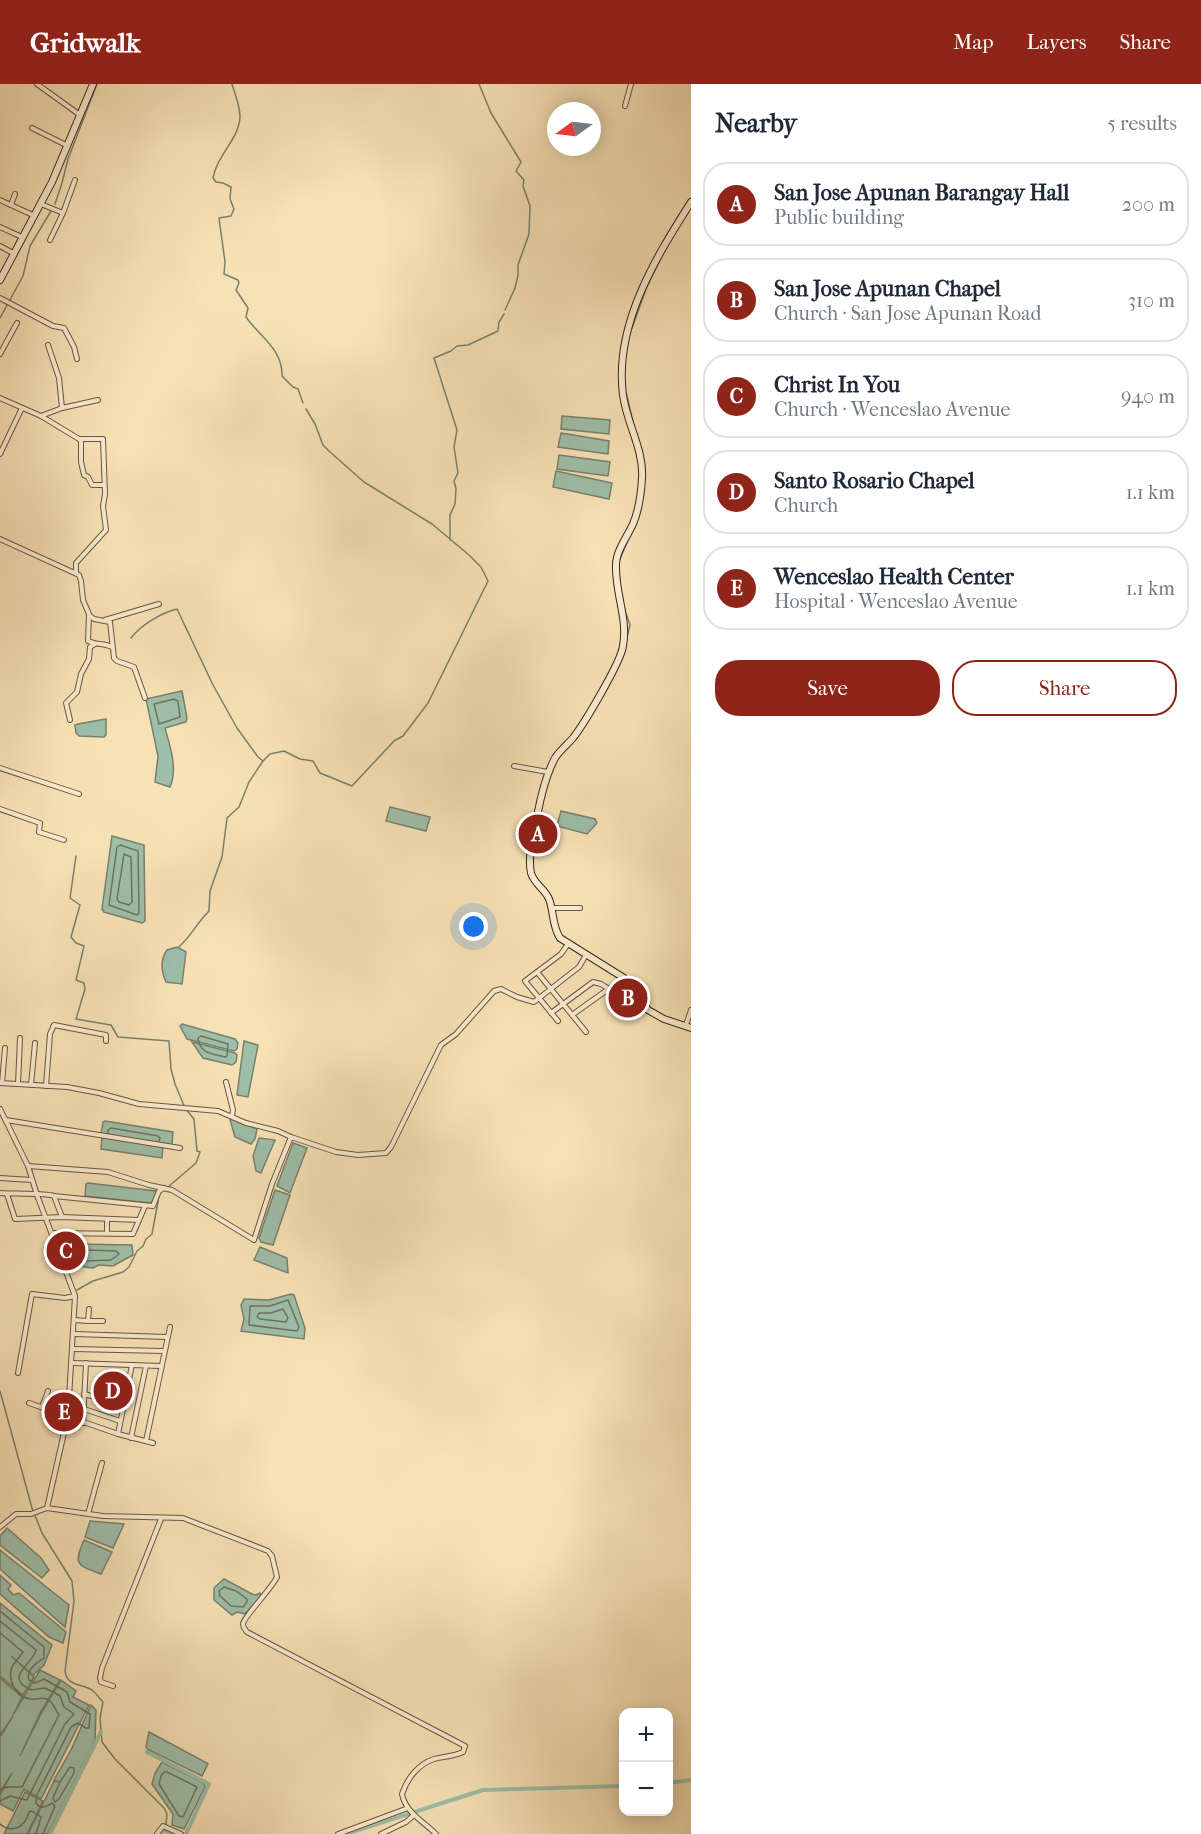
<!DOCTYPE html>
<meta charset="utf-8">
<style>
body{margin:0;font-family:"IM FELL French Canon",serif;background:#f2f2f3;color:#1f2937}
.controls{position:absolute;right:18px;bottom:18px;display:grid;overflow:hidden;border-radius:12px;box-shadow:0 3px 15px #0003}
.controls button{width:54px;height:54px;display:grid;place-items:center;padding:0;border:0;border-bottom:2px solid #e0e1e3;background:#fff;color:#1f2937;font:30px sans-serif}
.compass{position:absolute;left:547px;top:18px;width:54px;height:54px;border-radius:50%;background:#fff;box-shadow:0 3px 15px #0003;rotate:255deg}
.you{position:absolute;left:474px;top:843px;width:21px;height:21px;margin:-15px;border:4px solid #fff;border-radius:50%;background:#1a73e8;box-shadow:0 0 0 9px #1a73e833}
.badge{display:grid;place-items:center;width:39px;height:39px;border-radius:50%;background:#8f2418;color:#fff;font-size:20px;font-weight:700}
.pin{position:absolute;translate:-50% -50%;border:3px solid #fff;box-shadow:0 2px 6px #0006}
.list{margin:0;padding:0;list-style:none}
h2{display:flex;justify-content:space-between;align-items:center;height:78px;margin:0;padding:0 24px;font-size:26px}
h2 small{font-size:20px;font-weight:400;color:#747a83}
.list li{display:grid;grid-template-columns:39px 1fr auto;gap:18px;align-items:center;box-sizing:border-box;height:84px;margin:0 12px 12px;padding:0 12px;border:2px solid #e0e1e3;border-radius:24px}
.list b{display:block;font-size:22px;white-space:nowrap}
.list p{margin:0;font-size:20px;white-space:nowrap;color:#747a83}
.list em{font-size:20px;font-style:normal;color:#747a83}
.actions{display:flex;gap:12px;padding:18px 24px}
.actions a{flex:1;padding:14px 0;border:2px solid #8f2418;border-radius:24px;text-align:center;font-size:21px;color:#8f2418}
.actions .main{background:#8f2418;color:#fff}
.map{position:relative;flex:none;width:691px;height:1750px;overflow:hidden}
header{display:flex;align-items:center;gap:36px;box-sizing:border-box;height:84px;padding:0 30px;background:#8f2418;color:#fff}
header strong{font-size:28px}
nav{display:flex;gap:33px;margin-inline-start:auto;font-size:21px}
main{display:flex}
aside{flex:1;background:#fff}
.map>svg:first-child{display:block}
.water{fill:#9ebfa9;stroke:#778170;stroke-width:1.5}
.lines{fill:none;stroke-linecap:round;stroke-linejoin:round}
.shore{stroke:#6d7262;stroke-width:1.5}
.stream{stroke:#778170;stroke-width:1.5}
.canal{stroke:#9ebfa9;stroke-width:4}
.street-casing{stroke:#6b5441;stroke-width:6}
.secondary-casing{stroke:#3c241a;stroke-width:8}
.street{stroke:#faecd0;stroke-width:4}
.secondary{stroke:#faecd0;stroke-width:6}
</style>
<header>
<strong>Gridwalk</strong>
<nav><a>Map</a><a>Layers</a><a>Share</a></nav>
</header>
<main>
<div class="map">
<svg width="691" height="1750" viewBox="0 0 691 1750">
<rect width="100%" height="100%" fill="#f7e2b6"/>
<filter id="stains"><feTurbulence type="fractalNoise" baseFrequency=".00333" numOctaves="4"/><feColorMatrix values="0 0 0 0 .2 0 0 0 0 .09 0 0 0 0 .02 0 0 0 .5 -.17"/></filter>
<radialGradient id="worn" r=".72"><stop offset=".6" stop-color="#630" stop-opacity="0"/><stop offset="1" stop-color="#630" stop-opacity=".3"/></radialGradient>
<g class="water">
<path d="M 562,332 L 610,336 L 609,350 L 561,345 Z"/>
<path d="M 561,349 L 609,357 L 608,370 L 558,363 Z"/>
<path d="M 559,371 L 610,378 L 608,392 L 557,385 Z"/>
<path d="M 556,387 L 612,399 L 609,415 L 553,403 Z"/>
<path d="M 182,607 L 187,634 L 186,638 L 165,644 C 170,662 178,685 170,703 L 155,698 L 158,672 L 146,615 Z"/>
<path d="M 106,635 L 106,651 L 104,653 L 79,652 L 76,649 L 75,641 L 78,640 Z"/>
<path d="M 390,723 L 430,733 L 426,747 L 386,737 Z"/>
<path d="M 561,727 L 595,735 L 597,739 L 587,750 L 557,742 Z"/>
<path d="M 112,752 L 144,761 L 145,837 L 142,839 L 104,828 L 102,825 Z"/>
<path d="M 177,863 L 186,868 L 182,900 L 166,898 C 161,887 160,876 167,866 Z"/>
<path d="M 182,940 L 235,955 L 238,959 L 237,965 L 234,967 L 187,955 L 180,942 Z"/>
<path d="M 244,957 L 258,961 L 248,1013 L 237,1011 Z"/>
<path d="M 192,958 L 235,969 L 237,971 L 236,978 L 232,981 L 203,974 Z"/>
<path d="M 232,1035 L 257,1045 L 255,1055 L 251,1060 L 235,1053 L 230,1036 Z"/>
<path d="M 105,1037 L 173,1048 L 172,1061 L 101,1050 L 103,1038 Z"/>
<path d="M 102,1053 L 163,1062 L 162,1074 L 101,1065 Z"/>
<path d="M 259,1054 L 275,1056 L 261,1089 L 256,1087 L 253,1072 Z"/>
<path d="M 293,1059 L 307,1064 L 290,1109 L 277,1102 Z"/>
<path d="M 88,1099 L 156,1107 L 155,1115 L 150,1119 L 85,1112 L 86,1100 Z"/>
<path d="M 275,1106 L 290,1111 L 273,1161 L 261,1158 L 259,1154 Z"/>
<path d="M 76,1160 L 132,1161 L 133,1171 L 113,1182 L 99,1181 L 93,1184 L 78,1182 Z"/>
<path d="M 260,1163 L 287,1174 L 288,1189 L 254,1176 Z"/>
<path d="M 291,1210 L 294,1211 L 305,1244 L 304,1255 L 241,1247 L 244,1235 L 241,1221 L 244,1215 L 269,1216 Z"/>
<path d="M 90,1437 L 124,1440 L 113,1464 L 85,1453 Z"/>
<path d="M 7,1444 L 41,1474 L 49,1486 L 42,1494 L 0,1461 L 0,1452 Z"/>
<path d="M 84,1456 L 112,1468 L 101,1490 C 77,1481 73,1481 84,1456 Z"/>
<path d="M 0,1466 L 69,1521 L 65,1543 L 0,1485 Z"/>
<path d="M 0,1491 L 11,1501 L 8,1505 L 13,1511 L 19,1509 L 66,1548 L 63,1559 L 49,1553 L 0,1510 Z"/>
<path d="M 224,1495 L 252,1510 L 256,1511 L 260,1509 L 261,1512 L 245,1530 L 237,1528 L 232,1531 L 214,1516 L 214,1504 Z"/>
<path d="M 0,1519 L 52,1561 L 44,1581 L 33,1591 L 11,1572 L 34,1593 L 23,1611 L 0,1592 Z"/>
<path d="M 40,1586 L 60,1596 L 41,1627 L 20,1672 L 42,1628 L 61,1596 L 76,1607 L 73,1613 L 89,1621 L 41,1715 L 24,1705 L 13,1727 L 0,1720 L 0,1711 L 12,1689 L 0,1708 L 0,1653 L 13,1632 L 0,1651 L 0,1594 L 22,1613 L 13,1631 Z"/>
<path d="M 91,1621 L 96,1626 L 95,1657 L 48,1750 L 28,1750 L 54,1697 L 59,1698 L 54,1696 L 71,1666 Z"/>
<path d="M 149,1648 L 207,1679 L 208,1680 L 202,1692 L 147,1665 L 146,1663 Z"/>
<path d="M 162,1678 L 204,1699 L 205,1703 L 184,1745 L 172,1741 L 173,1730 L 152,1700 L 155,1689 Z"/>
<path d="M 25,1708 L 43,1717 L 27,1750 L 4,1750 Z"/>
</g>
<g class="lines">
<g class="shore">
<path d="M 174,615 L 178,617 L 180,633 L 159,640 L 154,620 Z"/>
<path d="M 120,761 L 138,767 L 139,829 L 137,831 L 109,821 L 117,763 Z"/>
<path d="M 124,770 L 131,773 L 132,818 L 129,821 L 119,818 L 117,815 Z"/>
<path d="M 201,952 L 228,960 L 227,972 L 225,973 C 212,970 199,969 198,954 Z"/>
<path d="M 108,1049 L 108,1046 L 111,1044 L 158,1052 L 160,1054 L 159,1057"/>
<path d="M 86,1166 L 116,1167 L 119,1170 L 111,1176 L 86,1177 L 83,1175 L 83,1169 Z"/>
<path d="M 288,1216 L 299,1243 L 297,1247 L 249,1241 L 250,1222 L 270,1222 Z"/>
<path d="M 283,1225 L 288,1234 L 286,1238 L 260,1235 L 257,1233 L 259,1229 L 271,1229 Z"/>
<path d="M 224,1503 L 236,1507 L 247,1515 L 247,1518 L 243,1523 L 231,1522 L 220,1512 L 219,1507 Z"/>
<path d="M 0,1527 L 44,1563 L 44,1574 C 37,1579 25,1586 29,1596 L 35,1599 L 44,1595 L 67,1608 L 70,1618 L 90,1630 L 89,1644 L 86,1644 L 78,1639 L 71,1643 L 36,1713 L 36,1719 C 41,1726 46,1723 52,1719 L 55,1722 L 43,1750"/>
<path d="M 0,1537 L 36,1566 C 35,1578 1,1594 32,1606 L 45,1604 L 55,1609 L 60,1612 L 64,1623 L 74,1630 L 65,1640 L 27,1716 L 10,1712 L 0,1717"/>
<path d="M 0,1549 L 23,1568 C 20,1573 15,1577 12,1583 C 7,1597 16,1613 31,1615 C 37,1616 44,1612 49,1616 C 53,1619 56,1627 59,1631 L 22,1703 L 7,1703 L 0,1706"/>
<path d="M 70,1683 L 74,1684 L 74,1689 L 59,1715 L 55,1718 L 53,1714 L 60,1698 Z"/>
<path d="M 164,1688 L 167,1688 L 197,1703 L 183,1733 L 179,1732 L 159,1700 L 161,1692 Z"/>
<path d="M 0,1740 C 13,1750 25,1743 29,1728 L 32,1727 L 41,1733 L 36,1750"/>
</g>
<g class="stream">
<path d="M 232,0 C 235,11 240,21 240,33 C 239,55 217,71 213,94 L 216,98 L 223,99 L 231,103 L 230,115 L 234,125 L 231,132 L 219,134 L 225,178 L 224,190 L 238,196 L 239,199 L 236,206 L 248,224 L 246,233 C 259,252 283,265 282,292 L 293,303 L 298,305 L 303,319"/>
<path d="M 479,0 L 491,29 L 521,78 L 516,87 L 524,96 L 523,102 L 530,122 L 529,150 L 518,181 L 518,191 L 515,204 L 505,226"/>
<path d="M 55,120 L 62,99 L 68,75 L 97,0"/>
<path d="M 0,234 L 23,192 L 30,162 L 51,127"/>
<path d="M 632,244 L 646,205 L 661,174"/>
<path d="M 626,308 L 633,338"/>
<path d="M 450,456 L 450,431 L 455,420 L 456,405 L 454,397 L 458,389 L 454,363 L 457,346 L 434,274 L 451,267 L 457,262 L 468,261 L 498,247 L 499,238 L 504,230"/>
<path d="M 620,475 L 631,449"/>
<path d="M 619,486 L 620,502"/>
<path d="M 131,554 C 141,541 161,529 177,525 L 213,601 L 237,644 L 258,673 L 263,677 L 249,698 L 239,723 L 227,734 L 222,773 L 210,807 L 209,827 C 197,839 191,852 179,863"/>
<path d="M 623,571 L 630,541 L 624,524"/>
<path d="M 263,677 L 270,670 L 284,667 L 300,675 L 313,677 L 320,689 L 352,702 L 394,657 L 403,652 L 428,619 L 488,497 L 481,483 L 469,471 L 432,440 L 364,398 L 330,368 L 323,361 L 315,340 L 306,325"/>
<path d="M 76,772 L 70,814 L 80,821 L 71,853 L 76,859 L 84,862 L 76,896 L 84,899 L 85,905 L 76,935 L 111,941 L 118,953 L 169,957 L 171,985 L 175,1000 L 185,1024 L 194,1035 L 197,1067 L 200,1068 L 196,1079 L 168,1103"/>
<path d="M 77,1206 L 93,1197 L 123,1188 L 129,1183 L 137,1167 L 143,1162 L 146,1155 L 152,1150 L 159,1112"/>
<path d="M 0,1307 L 32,1424 L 42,1449 L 72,1497 L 74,1517 L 65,1587 C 67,1603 81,1599 92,1606 C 96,1609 100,1615 103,1618 L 100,1634 L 102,1658 L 115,1675 L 164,1724 L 167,1730 L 166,1740"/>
</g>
<g class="canal">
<path d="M 147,1668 L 209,1700 L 186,1750"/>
<path d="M 668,1699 L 691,1696"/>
<path d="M 50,1750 L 101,1648"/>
<path d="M 160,1750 L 163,1746 L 175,1750"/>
<path d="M 346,1750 L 483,1706 L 624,1702"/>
</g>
<defs>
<g id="street">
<path d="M 37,0 L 80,31"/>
<path d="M 625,22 L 631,0"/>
<path d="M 32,44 L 66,61"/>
<path d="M 0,116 L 35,132"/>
<path d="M 41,120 L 63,129"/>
<path d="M 11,121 L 15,110"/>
<path d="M 0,143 L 22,153"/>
<path d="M 50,156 L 63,129 L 75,96"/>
<path d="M 0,162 L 13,169"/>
<path d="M 0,214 L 53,242 L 64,244 L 74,263 L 77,275"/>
<path d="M 48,261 L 59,294 L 62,324"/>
<path d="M 0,270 L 17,239"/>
<path d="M 0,314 L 41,332 L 79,355 L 103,355 L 105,410 L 103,422 L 106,446 L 76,479 L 76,489"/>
<path d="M 41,332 L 62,324 L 98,316"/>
<path d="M 81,355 L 81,378 L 84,391 L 88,393 L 92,401 L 104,401"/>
<path d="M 0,370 L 22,324"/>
<path d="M 0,455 L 79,491 L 81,497 L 83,516 L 89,530 L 88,557 C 96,561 104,559 112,563"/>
<path d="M 89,531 L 94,535 L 110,538 L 114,574 L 117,577 L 134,583 L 145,614"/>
<path d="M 105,536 L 159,520"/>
<path d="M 70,636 L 66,619 L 77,608 L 81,590 L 89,575 L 90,563 L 95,560"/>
<path d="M 514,682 L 548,688"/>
<path d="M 0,684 L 79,710"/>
<path d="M 0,725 L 40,739 L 39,748 L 64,756"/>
<path d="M 552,824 L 580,824"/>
<path d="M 537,888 L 586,948"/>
<path d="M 551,929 L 593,898 L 601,900 L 609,905"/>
<path d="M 572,931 L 624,894"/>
<path d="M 558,937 L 525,897 L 561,870 L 568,860"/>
<path d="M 686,941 L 691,926"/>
<path d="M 226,998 L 233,1026 L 232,1032"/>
<path d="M 0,999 L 67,1003 L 99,1009 L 139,1020 L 218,1027 L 246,1039 L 278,1047 L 291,1053 L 336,1068 L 358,1071 L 386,1069 L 391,1063 L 441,961 L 456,950 L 494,907 L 501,905 L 517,913 L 534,918 L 579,883 L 586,871"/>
<path d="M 2,999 L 5,964"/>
<path d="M 18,1000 L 20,954"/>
<path d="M 31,1001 L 35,959"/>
<path d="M 46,1002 L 50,950 L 54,941 L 106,951 L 106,957"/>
<path d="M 0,1025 L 28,1082 L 37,1111 L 75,1212 L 68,1331 L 47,1424 L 31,1430 L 16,1430 L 0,1443"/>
<path d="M 6,1036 L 180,1064"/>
<path d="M 28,1082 L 108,1088 L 149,1101 L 172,1106 L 254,1156 L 272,1100 L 291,1053"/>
<path d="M 0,1094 L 32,1096"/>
<path d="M 0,1109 C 12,1110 46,1109 54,1112 L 153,1122 L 159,1107 L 164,1104"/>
<path d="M 7,1110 L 15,1135 L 62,1133 L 139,1136"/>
<path d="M 54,1112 L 62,1133"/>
<path d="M 52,1149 L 133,1150 L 145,1122"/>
<path d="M 107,1149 L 107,1135"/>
<path d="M 74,1236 L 88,1237 L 89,1225"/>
<path d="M 88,1237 L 103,1237"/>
<path d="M 74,1250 L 167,1253"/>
<path d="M 73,1265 L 164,1267"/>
<path d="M 72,1279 L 161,1282"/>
<path d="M 18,1289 L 32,1210 L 65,1214 L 75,1212"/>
<path d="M 84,1310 L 124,1321"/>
<path d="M 29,1319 L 118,1350 L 153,1359"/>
<path d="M 42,1323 L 48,1307"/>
<path d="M 84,1325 L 120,1337"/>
<path d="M 83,1339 L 86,1279"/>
<path d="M 118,1350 L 132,1281"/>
<path d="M 131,1354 L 146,1282"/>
<path d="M 146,1357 L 170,1243"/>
<path d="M 47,1424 L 103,1432 L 183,1434 L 268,1467 L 272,1472 L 277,1493 C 272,1504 243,1534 243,1540 C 243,1544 245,1545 247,1548 L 465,1662 L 463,1668 C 453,1673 444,1672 434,1675 C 418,1680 407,1695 402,1710 C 405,1728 424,1738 436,1750"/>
<path d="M 88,1430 L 102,1379"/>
<path d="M 113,1602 L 101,1598 L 100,1594 L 102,1584 L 161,1435"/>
<path d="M 157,1750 L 163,1742 L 181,1750"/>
<path d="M 338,1750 L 408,1724"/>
<path d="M 381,1750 L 406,1738 L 414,1731"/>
</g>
<g id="secondary">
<path d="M 691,118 C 655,175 614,241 623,311 C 627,341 644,365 642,395 C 641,410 639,426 633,440 C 627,453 616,467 616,481 C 615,510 628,533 623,562 C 621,578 584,640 573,654 C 567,661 560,666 555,674 C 544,695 539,721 535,744 C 532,758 528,775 531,789 C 534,800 545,805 549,815 C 554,828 552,842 560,854 L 624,894 L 648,926 L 664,935 L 691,944"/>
<path d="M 0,196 L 52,98 L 93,0"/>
</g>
</defs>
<use href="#street" class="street-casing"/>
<use href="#secondary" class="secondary-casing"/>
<use href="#street" class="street"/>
<use href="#secondary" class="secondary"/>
</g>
<rect width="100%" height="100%" filter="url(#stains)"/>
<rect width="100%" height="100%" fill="url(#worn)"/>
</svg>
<div class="controls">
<button>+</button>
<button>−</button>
</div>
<svg class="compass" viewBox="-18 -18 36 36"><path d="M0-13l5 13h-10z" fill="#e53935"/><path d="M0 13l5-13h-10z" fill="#747a83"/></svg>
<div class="you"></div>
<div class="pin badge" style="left:538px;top:750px">A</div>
<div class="pin badge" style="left:628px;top:914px">B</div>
<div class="pin badge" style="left:66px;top:1167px">C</div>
<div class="pin badge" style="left:113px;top:1307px">D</div>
<div class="pin badge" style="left:64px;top:1328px">E</div>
</div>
<aside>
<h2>Nearby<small>5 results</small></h2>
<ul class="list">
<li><span class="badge">A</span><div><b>San Jose Apunan Barangay Hall</b><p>Public building</p></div><em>200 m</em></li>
<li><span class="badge">B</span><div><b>San Jose Apunan Chapel</b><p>Church · San Jose Apunan Road</p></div><em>310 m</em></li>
<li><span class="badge">C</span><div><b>Christ In You</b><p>Church · Wenceslao Avenue</p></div><em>940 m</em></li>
<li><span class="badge">D</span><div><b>Santo Rosario Chapel</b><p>Church</p></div><em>1.1 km</em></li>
<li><span class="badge">E</span><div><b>Wenceslao Health Center</b><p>Hospital · Wenceslao Avenue</p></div><em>1.1 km</em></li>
</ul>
<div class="actions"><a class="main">Save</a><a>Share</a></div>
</aside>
</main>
